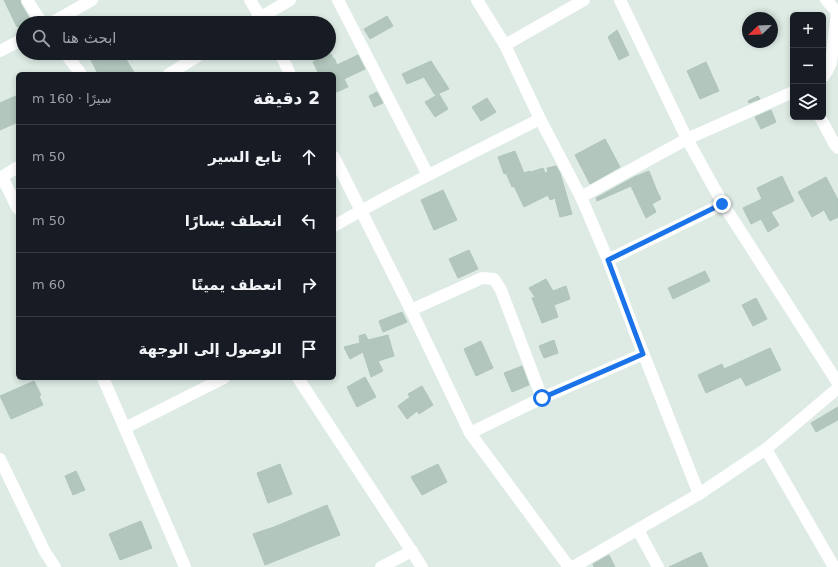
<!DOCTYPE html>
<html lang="ar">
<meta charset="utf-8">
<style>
body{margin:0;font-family:"DejaVu Sans","Noto Sans Arabic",sans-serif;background:#242831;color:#f1f3f6;direction:rtl}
.controls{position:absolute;right:12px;top:12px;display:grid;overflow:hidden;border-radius:6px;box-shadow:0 2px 6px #0003}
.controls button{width:36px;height:36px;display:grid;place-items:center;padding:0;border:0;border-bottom:1px solid #363941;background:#171b24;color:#f1f3f6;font:20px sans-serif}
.compass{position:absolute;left:742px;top:12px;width:36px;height:36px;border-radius:50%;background:#171b24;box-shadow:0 2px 6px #0003;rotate:247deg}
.stop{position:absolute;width:12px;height:12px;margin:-9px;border:3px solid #1a73e8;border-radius:50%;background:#fff}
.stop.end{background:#1a73e8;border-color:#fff;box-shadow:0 1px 4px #0008}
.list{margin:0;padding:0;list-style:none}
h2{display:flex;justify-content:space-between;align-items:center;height:52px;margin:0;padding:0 16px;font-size:17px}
h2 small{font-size:13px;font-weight:400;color:#9ea1a6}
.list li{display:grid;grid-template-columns:26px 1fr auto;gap:12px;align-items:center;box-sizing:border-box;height:64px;padding:0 16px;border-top:1px solid #363941}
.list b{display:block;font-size:15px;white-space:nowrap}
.list em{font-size:13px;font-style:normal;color:#9ea1a6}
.icon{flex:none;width:22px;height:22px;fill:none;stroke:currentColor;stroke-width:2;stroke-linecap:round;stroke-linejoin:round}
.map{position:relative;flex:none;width:838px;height:567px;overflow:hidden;direction:ltr}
.search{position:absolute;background:#171b24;box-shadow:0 2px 6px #0003;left:16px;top:16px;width:320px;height:44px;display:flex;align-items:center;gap:10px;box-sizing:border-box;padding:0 14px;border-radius:22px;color:#9ea1a6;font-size:15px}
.panel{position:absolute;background:#171b24;box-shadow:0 2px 6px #0003;left:16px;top:72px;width:320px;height:308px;border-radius:6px;direction:rtl}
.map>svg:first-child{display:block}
.building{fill:#b2c6bd;stroke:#afc5bb}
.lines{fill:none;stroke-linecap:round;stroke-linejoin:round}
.street{stroke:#fff;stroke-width:12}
.route{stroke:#1a73e8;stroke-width:5}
</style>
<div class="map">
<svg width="838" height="567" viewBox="0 0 838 567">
<rect width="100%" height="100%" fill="#ddebe4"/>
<g class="building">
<path d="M 4,0 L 20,0 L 21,4 L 31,21 L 26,23 L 23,23 L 23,25 L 17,27 Z"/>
<path d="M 387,16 L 393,26 L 370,39 L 364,29 Z"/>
<path d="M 617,30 L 629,55 L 619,60 L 608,37 Z"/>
<path d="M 104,53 L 122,53 L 135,74 L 98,74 L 91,60 Z"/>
<path d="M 331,54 L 334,61 L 334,58 L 337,65 L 358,55 L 365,69 L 344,79 L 348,87 L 334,93 L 334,74 L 319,74 L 313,62 Z"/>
<path d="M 431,61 L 449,89 L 435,95 L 424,77 L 407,84 L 402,74 Z"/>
<path d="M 706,62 L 719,91 L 700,99 L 687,71 Z"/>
<path d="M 377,92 L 383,103 L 374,107 L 369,96 Z"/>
<path d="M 439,94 L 448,109 L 435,117 L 425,102 Z"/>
<path d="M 18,95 L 18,122 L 0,130 L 0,103 Z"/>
<path d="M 758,96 L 760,99 L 749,103 L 748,101 Z"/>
<path d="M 487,98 L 496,112 L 481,121 L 472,107 Z"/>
<path d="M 771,110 L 776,122 L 761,129 L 755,117 Z"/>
<path d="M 605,139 L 620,167 L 590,184 L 575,155 Z"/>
<path d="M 515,151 L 524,173 L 530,171 L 531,172 L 543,168 L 545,173 L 548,172 L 547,168 L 556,166 L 560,173 L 572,214 L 560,217 L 555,198 L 550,200 L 548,195 L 524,207 L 514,186 L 512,187 L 506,173 L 504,174 L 498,157 Z"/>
<path d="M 649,171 L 657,191 L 661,199 L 652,204 L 656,212 L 646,218 L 631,186 L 597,201 L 596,198 L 634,177 Z"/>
<path d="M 782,176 L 794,201 L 771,212 L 779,225 L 768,232 L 761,219 L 751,224 L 743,208 L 762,199 L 757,188 Z"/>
<path d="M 826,177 L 838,200 L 838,217 L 830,221 L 824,210 L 812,217 L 798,192 Z"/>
<path d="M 443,190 L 457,220 L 434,230 L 421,200 Z"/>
<path d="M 469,250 L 478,269 L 458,278 L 449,259 Z"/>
<path d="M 705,271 L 710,281 L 673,299 L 668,288 Z"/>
<path d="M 546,279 L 553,291 L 566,286 L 570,299 L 554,305 L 558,317 L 542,323 L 532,298 L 535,297 L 529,288 Z"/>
<path d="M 756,298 L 767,319 L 753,326 L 742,305 Z"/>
<path d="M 402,312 L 407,322 L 383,332 L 379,321 Z"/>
<path d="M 365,334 L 368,340 L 388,335 L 394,356 L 378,361 L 383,371 L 371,377 L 363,352 L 350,359 L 344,347 L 360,343 L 359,336 Z"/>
<path d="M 554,340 L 558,353 L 544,358 L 539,346 Z"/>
<path d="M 481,341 L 493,368 L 476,376 L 464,349 Z"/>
<path d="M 770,348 L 781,370 L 746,386 L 741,377 L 706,393 L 698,375 L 722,364 L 724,369 Z"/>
<path d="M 522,366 L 529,385 L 512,392 L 504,373 Z"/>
<path d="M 365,377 L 376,397 L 357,407 L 347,387 Z"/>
<path d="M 34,381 L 41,395 L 39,396 L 43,405 L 11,419 L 0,396 Z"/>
<path d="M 422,386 L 433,405 L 419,414 L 417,411 L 407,419 L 398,406 L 410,397 L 408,394 Z"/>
<path d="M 838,407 L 838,420 L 816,432 L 811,423 Z"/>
<path d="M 280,464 L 292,494 L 268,503 L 257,473 Z"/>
<path d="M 438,464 L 447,482 L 422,495 L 411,477 Z"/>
<path d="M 76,471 L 85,490 L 73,495 L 65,476 Z"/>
<path d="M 327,505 L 340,535 L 265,565 L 253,534 L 274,527 Z"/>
<path d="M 141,521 L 152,548 L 120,560 L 109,534 Z"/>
<path d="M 701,552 L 708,567 L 669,567 Z"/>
<path d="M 609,555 L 615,567 L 594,567 L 593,564 Z"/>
</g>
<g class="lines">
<g class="street">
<path d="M 27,0 L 42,23"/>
<path d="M 250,0 L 264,23"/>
<path d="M 338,0 L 428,175"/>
<path d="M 477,0 L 505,45 L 540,119 L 581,197 L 608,260 L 634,330 L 699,494"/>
<path d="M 620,0 L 687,139 L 723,204 L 838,383"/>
<path d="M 826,0 L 838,13"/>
<path d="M 51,23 L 92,0"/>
<path d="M 251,23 L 290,0"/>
<path d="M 505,45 L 584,0"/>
<path d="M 0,51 L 23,39"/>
<path d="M 65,53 L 81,74"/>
<path d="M 280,53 L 290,74"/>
<path d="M 169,74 L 203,53"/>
<path d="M 823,77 L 827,71 L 831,63 L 837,12"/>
<path d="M 820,117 L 835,145 L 838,148"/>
<path d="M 334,157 L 411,310 L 470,433 L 569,567"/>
<path d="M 2,177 L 18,209"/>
<path d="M 0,178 L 18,167"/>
<path d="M 581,197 L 687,139 L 793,92"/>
<path d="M 334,226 C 401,187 471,154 540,119"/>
<path d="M 608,260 L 723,204"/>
<path d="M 411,310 L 482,278 L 494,279 L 501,290 L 542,398"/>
<path d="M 103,378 L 185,567"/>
<path d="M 298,378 L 422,567"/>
<path d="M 125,428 L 224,378"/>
<path d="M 470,433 L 542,398 L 643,354"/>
<path d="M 766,449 L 834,567"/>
<path d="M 0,459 L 45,552 L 55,567"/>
<path d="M 638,530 L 658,567"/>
<path d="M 381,567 L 412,551"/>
<path d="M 573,567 L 699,494 L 766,449 L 838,388"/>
</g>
</g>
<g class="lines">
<path class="route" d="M 542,398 L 643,354 L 608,260 L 722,204"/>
</g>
</svg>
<div class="controls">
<button>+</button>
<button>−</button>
<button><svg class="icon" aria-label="layers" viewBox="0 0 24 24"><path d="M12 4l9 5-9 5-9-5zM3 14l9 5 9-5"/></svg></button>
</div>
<svg class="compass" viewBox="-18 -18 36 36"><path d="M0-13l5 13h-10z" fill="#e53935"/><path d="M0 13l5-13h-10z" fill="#9ea1a6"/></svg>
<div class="stop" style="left:542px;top:398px"></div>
<div class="stop end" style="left:722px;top:204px"></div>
<div class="search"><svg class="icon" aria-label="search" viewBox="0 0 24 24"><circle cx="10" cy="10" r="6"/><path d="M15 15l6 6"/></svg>ابحث هنا</div>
<section class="panel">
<h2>2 دقيقة<small>سيرًا · 160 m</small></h2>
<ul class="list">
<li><svg class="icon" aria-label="ahead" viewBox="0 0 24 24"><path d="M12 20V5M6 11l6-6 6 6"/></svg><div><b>تابع السير</b></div><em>50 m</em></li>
<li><svg class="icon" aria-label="left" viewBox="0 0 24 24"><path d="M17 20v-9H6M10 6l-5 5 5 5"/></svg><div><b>انعطف يسارًا</b></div><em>50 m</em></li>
<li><svg class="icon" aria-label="right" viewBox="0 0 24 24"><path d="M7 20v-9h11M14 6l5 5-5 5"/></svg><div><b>انعطف يمينًا</b></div><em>60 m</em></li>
<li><svg class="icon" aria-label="arrive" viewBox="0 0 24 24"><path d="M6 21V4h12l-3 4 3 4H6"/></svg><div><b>الوصول إلى الوجهة</b></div></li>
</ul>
</section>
</div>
